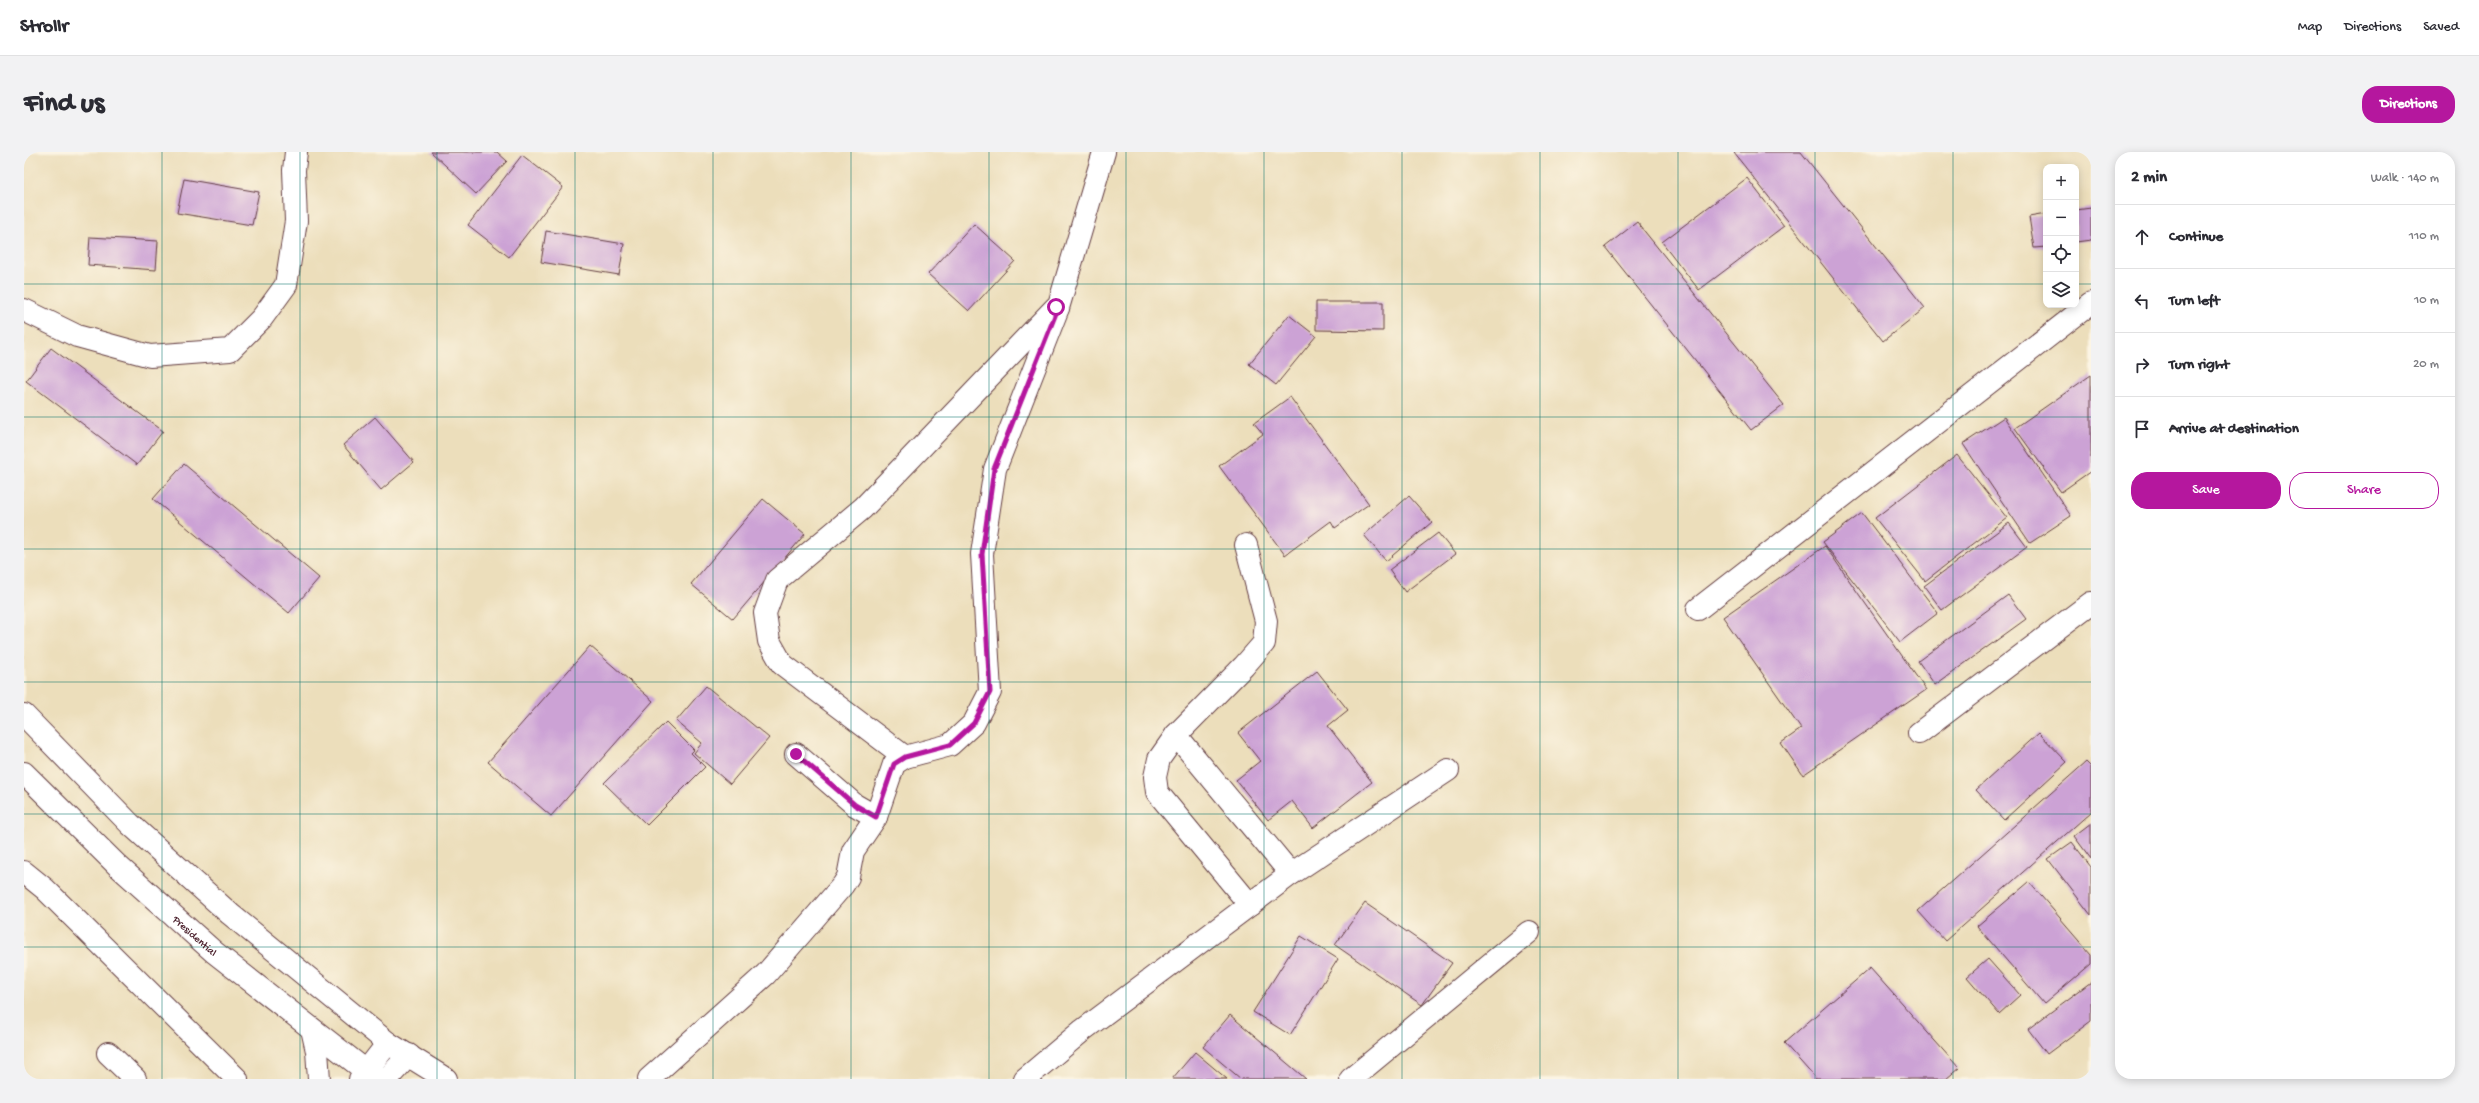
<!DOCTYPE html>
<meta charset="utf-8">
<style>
body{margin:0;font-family:"Gochi Hand",sans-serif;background:#f2f2f3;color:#2b2b33}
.controls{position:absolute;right:12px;top:12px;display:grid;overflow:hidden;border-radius:8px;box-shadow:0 2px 10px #0003}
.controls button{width:36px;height:36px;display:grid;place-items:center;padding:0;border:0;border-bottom:1px solid #e1e1e2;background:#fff;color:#2b2b33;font:20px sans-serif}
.stop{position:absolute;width:12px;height:12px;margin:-9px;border:3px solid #b5179e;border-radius:50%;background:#fff}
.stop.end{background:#b5179e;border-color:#fff;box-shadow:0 1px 4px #0008}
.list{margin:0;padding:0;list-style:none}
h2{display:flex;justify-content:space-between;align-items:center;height:52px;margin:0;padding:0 16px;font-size:17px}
h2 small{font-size:13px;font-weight:400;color:#7c7c81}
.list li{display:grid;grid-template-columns:26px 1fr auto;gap:12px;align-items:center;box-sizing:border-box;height:64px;padding:0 16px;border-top:1px solid #e1e1e2}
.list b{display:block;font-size:15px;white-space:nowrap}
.list em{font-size:13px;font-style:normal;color:#7c7c81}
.actions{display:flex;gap:8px;padding:12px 16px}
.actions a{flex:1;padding:9px 0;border:1px solid #b5179e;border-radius:16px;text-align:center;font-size:14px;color:#b5179e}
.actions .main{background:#b5179e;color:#fff}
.icon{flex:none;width:22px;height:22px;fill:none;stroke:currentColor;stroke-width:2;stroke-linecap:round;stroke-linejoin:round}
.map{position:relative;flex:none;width:2067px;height:927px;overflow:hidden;border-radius:16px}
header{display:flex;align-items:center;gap:24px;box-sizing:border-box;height:56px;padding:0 20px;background:#fff;border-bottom:1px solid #e1e1e2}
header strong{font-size:19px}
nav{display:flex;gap:22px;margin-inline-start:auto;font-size:14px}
.intro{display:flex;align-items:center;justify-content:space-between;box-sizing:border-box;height:96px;padding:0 24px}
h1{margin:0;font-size:28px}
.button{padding:10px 18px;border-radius:16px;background:#b5179e;color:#fff;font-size:14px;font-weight:700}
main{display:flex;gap:24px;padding:0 24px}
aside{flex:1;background:#fff;border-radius:16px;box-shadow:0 2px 10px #0003}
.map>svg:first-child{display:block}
.building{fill:#cca2d5}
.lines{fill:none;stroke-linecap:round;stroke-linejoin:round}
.minor-casing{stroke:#623c41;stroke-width:24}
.major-casing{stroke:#623c41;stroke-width:24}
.minor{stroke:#fff;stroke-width:22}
.major{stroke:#fff;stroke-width:22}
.route{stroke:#b5179e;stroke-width:5}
.grid{fill:none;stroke:#0f766e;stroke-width:1;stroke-opacity:0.55}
.labels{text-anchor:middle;stroke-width:3;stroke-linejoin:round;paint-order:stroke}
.street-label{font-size:11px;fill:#4a1f2b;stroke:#fcf5e5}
</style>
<header>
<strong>Strollr</strong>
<nav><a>Map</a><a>Directions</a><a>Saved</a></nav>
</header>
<div class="intro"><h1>Find us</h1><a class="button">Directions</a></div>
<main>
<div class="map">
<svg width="2067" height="927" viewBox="0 0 2067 927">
<rect width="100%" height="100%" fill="#fcf5e5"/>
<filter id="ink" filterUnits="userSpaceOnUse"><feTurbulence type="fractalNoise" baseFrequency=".025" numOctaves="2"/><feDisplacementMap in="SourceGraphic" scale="8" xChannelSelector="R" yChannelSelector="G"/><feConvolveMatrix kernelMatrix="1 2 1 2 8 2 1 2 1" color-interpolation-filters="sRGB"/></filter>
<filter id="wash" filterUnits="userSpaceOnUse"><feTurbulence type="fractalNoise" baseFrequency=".012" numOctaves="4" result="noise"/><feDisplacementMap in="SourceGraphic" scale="16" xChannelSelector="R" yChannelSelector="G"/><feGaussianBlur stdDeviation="0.9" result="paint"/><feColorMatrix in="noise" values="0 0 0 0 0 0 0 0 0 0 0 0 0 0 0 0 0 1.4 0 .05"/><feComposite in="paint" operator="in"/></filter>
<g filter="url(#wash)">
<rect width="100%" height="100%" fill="#ecdebb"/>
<g id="blocks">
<g class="building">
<path d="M 407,0 L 473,0 L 483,9 L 452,42 Z"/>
<path d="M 1712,0 L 1777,0 L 1901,156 L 1859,189 L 1710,1 Z"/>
<path d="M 498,3 L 539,35 L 485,105 L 444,73 Z"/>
<path d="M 1723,26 L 1760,74 L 1675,138 L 1638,90 Z"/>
<path d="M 160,27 L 235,40 L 228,73 L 153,61 Z"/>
<path d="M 2067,56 L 2067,88 L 2052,90 L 2052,58 Z"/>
<path d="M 2022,62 L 2022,95 L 2010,96 L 2005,65 Z"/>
<path d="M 1613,70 L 1760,253 L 1727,278 L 1581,95 Z"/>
<path d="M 950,72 L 991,109 L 945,159 L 904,122 Z"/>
<path d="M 522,79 L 600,92 L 595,123 L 517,110 Z"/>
<path d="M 66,85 L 134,89 L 132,118 L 64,113 Z"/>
<path d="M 1292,150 L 1359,150 L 1359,179 L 1292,178 Z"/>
<path d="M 1265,163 L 1292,184 L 1252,233 L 1225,212 Z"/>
<path d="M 27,196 L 139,279 L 113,313 L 2,229 Z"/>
<path d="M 2067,223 L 2067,319 L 2037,340 L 1991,276 Z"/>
<path d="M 1266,245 L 1345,352 L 1311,376 L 1307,369 L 1261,403 L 1195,314 L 1239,282 L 1230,271 Z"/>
<path d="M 351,265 L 390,310 L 357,338 L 319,293 Z"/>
<path d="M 1980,265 L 2047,364 L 2006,391 L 1939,292 Z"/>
<path d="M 1933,303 L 1983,366 L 1901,429 L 1851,366 Z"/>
<path d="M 160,312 L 295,426 L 265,461 L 129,347 Z"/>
<path d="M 1385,344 L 1408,370 L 1362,409 L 1340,383 Z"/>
<path d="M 739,347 L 781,382 L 709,467 L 667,432 Z"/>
<path d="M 1838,361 L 1914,461 L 1876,490 L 1799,390 Z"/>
<path d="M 1985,371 L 2003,395 L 1918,458 L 1900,434 Z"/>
<path d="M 1414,381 L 1431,402 L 1381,440 L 1365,418 Z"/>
<path d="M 1801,394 L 1902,538 L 1779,623 L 1757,591 L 1777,577 L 1699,465 Z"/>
<path d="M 1984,443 L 2002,467 L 1911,533 L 1894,509 Z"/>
<path d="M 566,494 L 629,549 L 527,664 L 464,610 Z"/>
<path d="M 1293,519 L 1324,558 L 1304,574 L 1348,630 L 1289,676 L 1268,649 L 1244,668 L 1212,628 L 1236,609 L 1214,581 Z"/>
<path d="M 682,534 L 745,586 L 706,632 L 670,601 L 678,591 L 652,569 Z"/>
<path d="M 642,570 L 670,598 L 667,601 L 681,615 L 623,673 L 580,631 Z"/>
<path d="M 2015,581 L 2043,610 L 1980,668 L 1952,638 Z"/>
<path d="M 2062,610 L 2067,615 L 2067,660 L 1921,789 L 1894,759 Z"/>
<path d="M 2067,671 L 2067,707 L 2050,684 Z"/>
<path d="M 2048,690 L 2067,715 L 2067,763 L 2024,707 Z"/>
<path d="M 2005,730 L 2067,802 L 2067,812 L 2020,852 L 1953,774 Z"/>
<path d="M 1341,751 L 1428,811 L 1398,853 L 1311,793 Z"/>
<path d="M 1277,784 L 1314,807 L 1266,883 L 1229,860 Z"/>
<path d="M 1964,807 L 1996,843 L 1975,862 L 1943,825 Z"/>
<path d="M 1846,816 L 1935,916 L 1922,927 L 1792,927 L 1760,891 Z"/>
<path d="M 2067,830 L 2067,869 L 2023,902 L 2004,877 Z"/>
<path d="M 1206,863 L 1282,927 L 1217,927 L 1179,895 Z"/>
<path d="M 1171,900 L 1203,927 L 1148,927 Z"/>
</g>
</g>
</g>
<g filter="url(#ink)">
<use href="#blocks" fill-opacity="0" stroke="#623c41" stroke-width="1"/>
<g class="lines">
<defs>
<g id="minor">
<path d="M 0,158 L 53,184 L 126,204 L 206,198 L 238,166 L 262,133 L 272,69 L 270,18 L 272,0"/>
<path d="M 1222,393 L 1242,469 L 1240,491 L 1220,514 L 1152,583 L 1135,607 L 1131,625 L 1133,640 L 1226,753"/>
<path d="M 1674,457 L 2067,151"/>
<path d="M 1895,581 L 2067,451"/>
<path d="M 1152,583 L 1267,722"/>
<path d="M 772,602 L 831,653 L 852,665"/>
<path d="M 881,605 L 758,512 L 745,489 L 741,461 L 753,428 L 839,356 L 1032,155 L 1034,156 L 1080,0"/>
<path d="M 0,720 L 21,737 L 213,927"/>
<path d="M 84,901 L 111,927"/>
<path d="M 336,927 L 364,891"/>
<path d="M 363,927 L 385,903"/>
<path d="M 625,927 L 742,822 L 819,733 L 824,725 L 829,699 L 852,665 L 870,612 L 881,605 L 926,593 L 950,571 L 966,540 L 958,402 L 971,317 L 1034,156"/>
<path d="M 1001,927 L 1059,878 L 1267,722 L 1424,618"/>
<path d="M 1327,927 L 1505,780"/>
</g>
<g id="major">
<path d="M 0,563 L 106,672 L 206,762 L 364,891 L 422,927"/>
<path id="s1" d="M 0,621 L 94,714 L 190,800 L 342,919 L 359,927"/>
<path d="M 288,877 L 293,899 L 295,927"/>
</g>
</defs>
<use href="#minor" class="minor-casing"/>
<use href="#major" class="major-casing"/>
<use href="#minor" class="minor"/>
<use href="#major" class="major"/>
</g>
</g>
<g class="lines" filter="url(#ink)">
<path class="route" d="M 772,602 L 831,653 L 852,665 L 870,612 L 881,605 L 926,593 L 950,571 L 966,540 L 958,402 L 970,317 L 1034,156 L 1032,155"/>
</g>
<path class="grid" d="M 138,0 L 138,927M 276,0 L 276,927M 413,0 L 413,927M 551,0 L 551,927M 689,0 L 689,927M 827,0 L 827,927M 965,0 L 965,927M 1102,0 L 1102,927M 1240,0 L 1240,927M 1378,0 L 1378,927M 1516,0 L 1516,927M 1654,0 L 1654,927M 1791,0 L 1791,927M 1929,0 L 1929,927M 0,132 L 2022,132M 2052,132 L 2067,132M 0,265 L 2067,265M 0,397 L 2067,397M 0,530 L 2067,530M 0,662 L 2067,662M 0,795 L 2067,795"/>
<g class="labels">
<g class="street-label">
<text dy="4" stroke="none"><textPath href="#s1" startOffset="236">Presidential</textPath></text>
</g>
</g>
</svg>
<div class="controls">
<button>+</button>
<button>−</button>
<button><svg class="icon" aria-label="locate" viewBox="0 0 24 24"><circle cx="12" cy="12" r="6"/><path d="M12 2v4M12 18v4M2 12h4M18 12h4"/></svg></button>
<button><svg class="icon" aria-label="layers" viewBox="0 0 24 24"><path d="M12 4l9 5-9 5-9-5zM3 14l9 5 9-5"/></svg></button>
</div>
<div class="stop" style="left:1032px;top:155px"></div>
<div class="stop end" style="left:772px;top:602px"></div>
</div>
<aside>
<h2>2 min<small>Walk · 140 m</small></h2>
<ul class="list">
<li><svg class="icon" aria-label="ahead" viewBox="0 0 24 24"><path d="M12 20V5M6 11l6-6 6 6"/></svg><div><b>Continue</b></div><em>110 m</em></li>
<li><svg class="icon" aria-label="left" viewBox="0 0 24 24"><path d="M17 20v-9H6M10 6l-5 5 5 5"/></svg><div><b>Turn left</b></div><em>10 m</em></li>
<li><svg class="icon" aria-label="right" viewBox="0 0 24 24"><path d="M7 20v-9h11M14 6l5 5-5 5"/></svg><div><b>Turn right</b></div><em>20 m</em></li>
<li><svg class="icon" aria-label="arrive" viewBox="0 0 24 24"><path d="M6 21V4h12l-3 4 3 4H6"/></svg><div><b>Arrive at destination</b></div></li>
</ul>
<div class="actions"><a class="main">Save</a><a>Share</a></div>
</aside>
</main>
